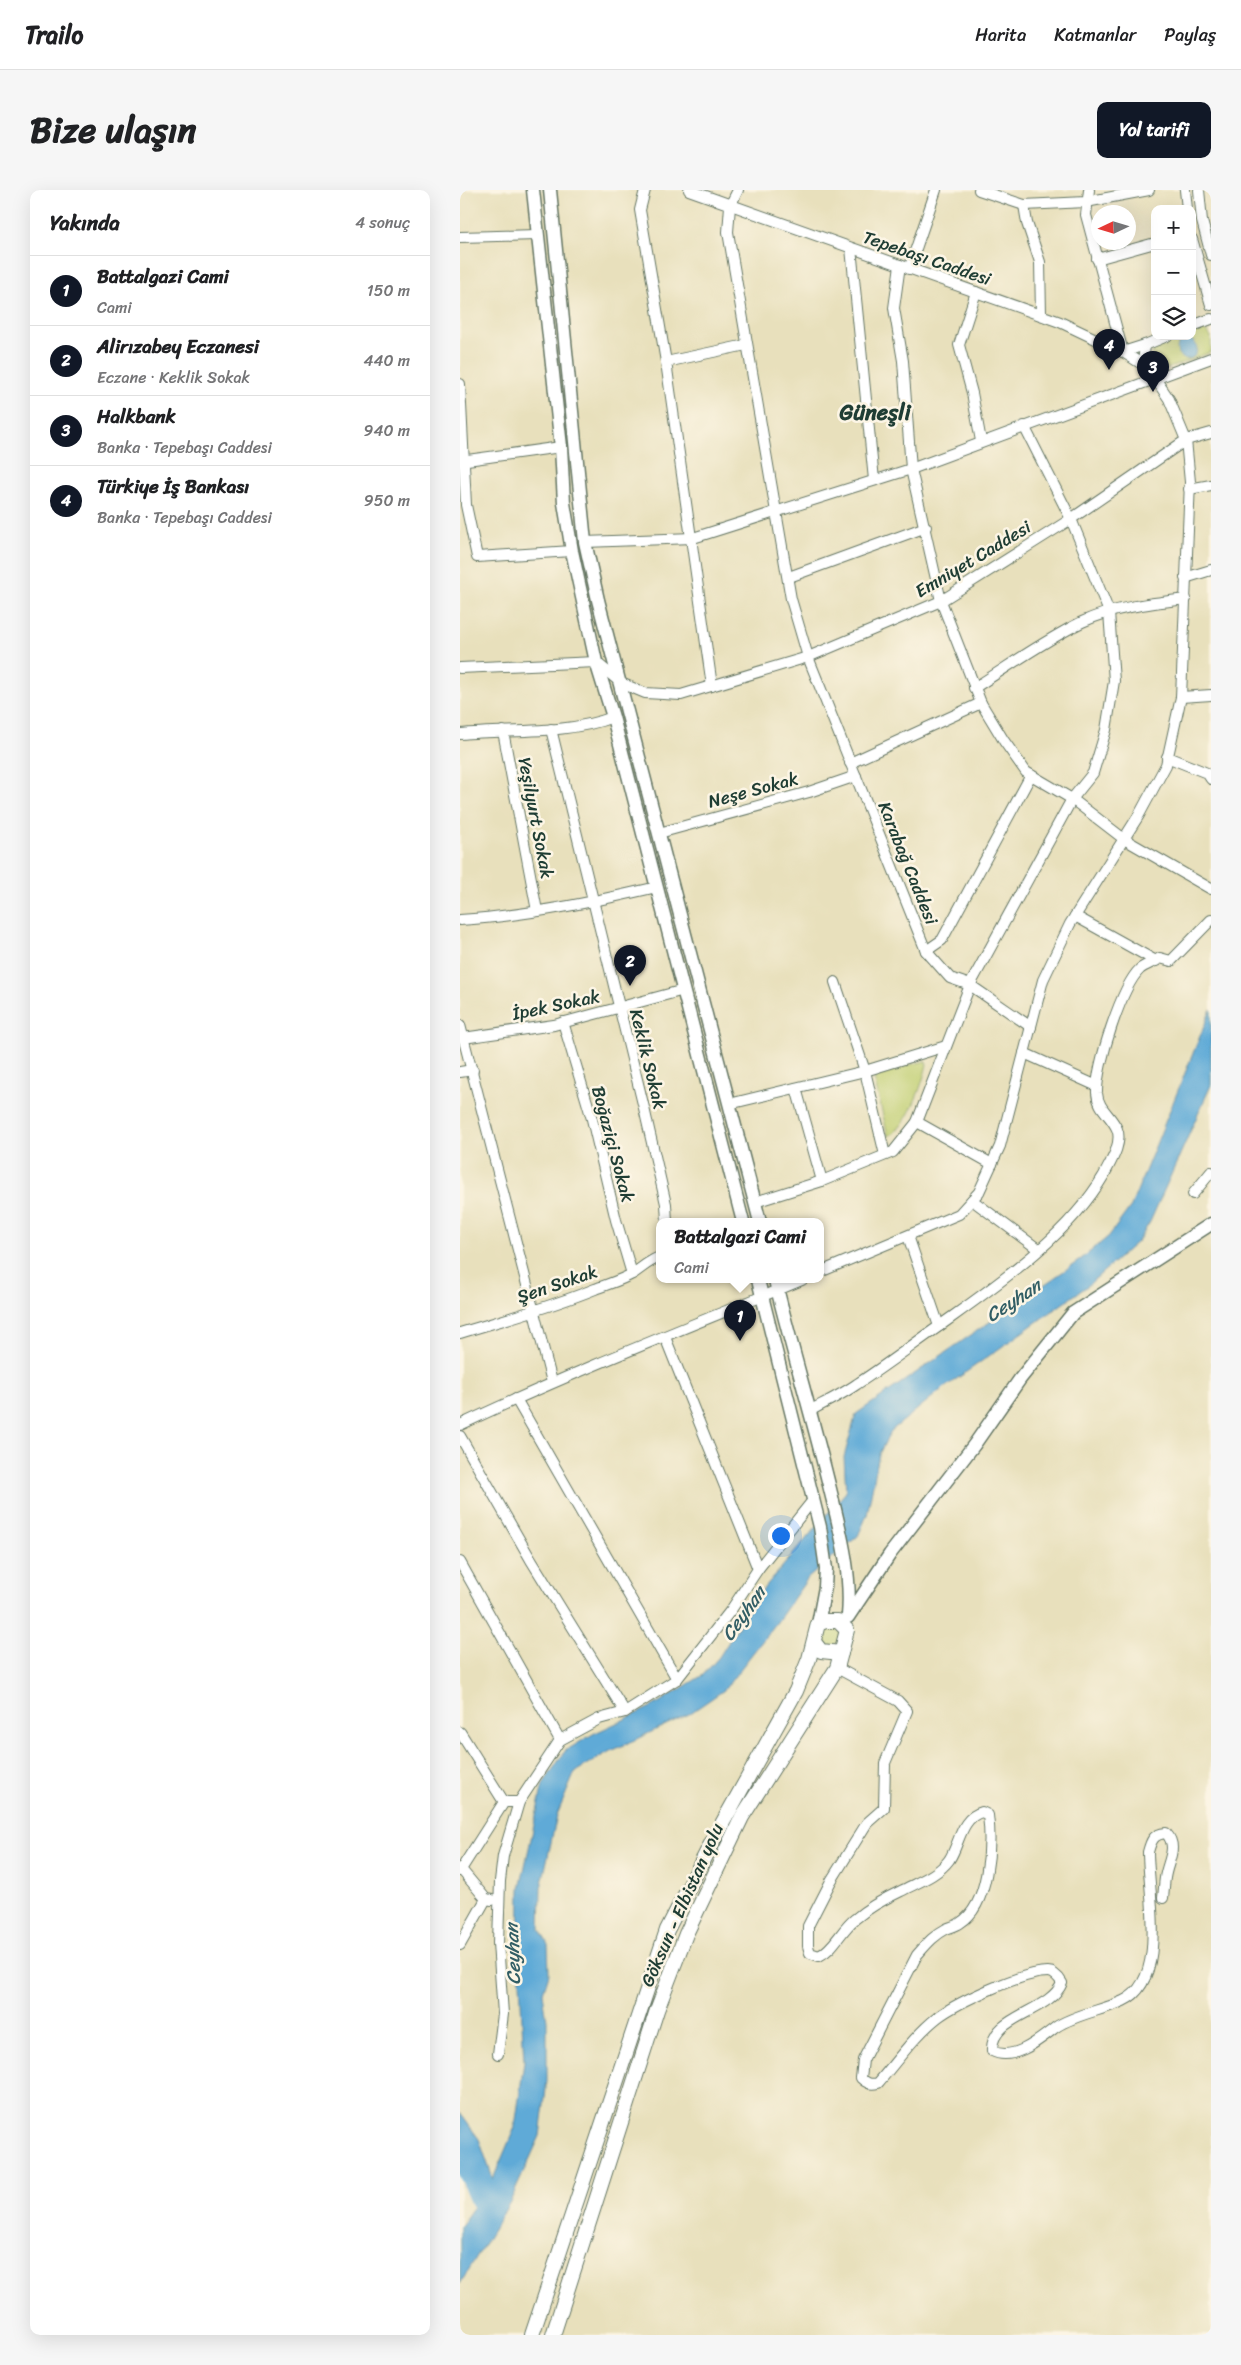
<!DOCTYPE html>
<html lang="tr">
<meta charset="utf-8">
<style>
body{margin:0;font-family:Sriracha,sans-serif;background:#f6f6f6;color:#202124}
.controls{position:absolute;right:15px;top:15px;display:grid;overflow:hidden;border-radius:10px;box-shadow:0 5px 20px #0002}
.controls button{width:45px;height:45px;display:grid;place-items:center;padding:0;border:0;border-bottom:1px solid #e0e0e0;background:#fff;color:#202124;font:25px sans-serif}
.compass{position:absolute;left:631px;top:15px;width:45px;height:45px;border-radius:50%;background:#fff;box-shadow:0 5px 20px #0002;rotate:266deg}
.you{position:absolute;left:320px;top:1345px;width:18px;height:18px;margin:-12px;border:4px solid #fff;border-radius:50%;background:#1a73e8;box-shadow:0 0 0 8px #1a73e833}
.badge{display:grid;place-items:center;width:32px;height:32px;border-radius:50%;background:#111827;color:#fff;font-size:16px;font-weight:700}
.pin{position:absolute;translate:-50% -41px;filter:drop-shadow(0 1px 2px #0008)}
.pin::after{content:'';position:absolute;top:26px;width:18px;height:15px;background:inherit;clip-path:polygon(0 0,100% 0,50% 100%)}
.popup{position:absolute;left:196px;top:1028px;width:168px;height:65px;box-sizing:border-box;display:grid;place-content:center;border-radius:10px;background:#fff;filter:drop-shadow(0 1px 4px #0005);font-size:16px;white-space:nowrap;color:#757577}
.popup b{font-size:19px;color:#202124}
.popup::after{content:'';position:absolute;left:50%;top:100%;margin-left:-10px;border:10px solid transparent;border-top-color:#fff}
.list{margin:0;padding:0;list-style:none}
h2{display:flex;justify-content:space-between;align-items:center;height:65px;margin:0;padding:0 20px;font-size:21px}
h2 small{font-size:16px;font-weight:400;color:#757577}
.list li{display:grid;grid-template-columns:32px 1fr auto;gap:15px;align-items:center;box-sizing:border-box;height:70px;padding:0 20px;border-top:1px solid #e0e0e0}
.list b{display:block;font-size:19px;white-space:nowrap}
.list p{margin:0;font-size:16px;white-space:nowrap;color:#757577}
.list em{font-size:16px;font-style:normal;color:#757577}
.icon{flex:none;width:28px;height:28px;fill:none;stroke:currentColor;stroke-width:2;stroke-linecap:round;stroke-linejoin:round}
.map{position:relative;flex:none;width:751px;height:2145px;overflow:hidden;border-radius:10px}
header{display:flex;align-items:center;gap:30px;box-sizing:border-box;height:70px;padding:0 25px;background:#fff;border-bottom:1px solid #e0e0e0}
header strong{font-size:24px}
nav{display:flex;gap:28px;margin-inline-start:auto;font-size:18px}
.intro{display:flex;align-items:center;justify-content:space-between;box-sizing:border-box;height:120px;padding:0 30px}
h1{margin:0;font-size:35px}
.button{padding:12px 22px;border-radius:10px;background:#111827;color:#fff;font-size:18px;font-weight:700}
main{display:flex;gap:30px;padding:0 30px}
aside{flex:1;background:#fff;border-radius:10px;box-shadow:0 5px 20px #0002}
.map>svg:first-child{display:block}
.green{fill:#bfce70;stroke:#6f8652}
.water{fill:#5faad7;stroke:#3f7486}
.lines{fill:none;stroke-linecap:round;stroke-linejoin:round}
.river{stroke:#5faad7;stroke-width:15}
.minor-casing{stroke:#657664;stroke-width:12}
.major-casing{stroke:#657664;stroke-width:15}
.highway-casing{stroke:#657664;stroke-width:16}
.minor{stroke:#fff;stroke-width:10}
.major{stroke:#fff;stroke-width:12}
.highway{stroke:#fff;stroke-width:14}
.labels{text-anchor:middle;stroke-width:5;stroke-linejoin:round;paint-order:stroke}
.street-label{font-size:18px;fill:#1f3d34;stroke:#fcf5e5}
.water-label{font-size:19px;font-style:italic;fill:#325e65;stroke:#fcf5e5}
.district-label{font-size:22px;font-weight:bold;fill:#1f3d34;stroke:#fcf5e5}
</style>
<header>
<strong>Trailo</strong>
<nav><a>Harita</a><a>Katmanlar</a><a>Paylaş</a></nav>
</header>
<div class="intro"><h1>Bize ulaşın</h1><a class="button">Yol tarifi</a></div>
<main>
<aside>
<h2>Yakında<small>4 sonuç</small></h2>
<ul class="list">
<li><span class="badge">1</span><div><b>Battalgazi Cami</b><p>Cami</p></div><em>150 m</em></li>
<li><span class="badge">2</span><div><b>Alirızabey Eczanesi</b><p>Eczane · Keklik Sokak</p></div><em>440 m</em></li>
<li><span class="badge">3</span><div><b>Halkbank</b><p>Banka · Tepebaşı Caddesi</p></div><em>940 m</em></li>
<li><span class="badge">4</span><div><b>Türkiye İş Bankası</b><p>Banka · Tepebaşı Caddesi</p></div><em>950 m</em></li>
</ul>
</aside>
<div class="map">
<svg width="751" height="2145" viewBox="0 0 751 2145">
<rect width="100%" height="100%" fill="#fcf5e5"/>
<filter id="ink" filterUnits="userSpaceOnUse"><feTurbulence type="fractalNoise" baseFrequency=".02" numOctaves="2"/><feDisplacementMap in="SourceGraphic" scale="10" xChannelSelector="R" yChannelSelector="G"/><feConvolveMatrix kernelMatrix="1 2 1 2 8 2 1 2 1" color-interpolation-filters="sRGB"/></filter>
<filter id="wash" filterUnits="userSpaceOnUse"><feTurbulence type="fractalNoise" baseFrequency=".0096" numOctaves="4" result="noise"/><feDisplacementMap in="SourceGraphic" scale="20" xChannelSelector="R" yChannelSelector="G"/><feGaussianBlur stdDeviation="1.12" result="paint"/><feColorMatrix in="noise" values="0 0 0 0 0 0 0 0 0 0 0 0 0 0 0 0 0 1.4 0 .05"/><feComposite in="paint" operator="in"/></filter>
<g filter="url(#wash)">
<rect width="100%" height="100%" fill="#e8e0bc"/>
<g class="green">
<path d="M 744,140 L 751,146 L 751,162 L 704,180 L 700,181 C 691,176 689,167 694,158 L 726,146 L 732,146 L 732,144 Z"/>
<path d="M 465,871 L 467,874 C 463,893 447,940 428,946 L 413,884 Z"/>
<circle cx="371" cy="1446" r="10"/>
</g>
<g class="water">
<circle cx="727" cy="159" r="10"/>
<path d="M 751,819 L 751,895 L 690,1032 L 678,1051 L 626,1097 L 481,1200 L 431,1241 L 419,1264 L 407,1325 L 398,1346 L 348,1388 L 317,1432 L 264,1500 L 229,1524 L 145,1564 L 115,1582 L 97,1625 L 81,1698 L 80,1739 L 88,1755 L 89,1784 L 83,1803 L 87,1831 L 87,1891 L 80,1946 L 50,2012 L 0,2094 L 0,2036 L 17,2012 L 16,1993 L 0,1961 L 0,1923 L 19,1949 L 33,1989 L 55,1937 L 64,1872 L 59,1771 L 60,1699 L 83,1594 L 105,1561 L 133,1544 L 193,1516 L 243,1485 L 259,1467 L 299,1404 L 386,1302 L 384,1267 L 396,1224 L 620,1070 L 649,1046 L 671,1016 Z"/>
</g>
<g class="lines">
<path class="river" d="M 0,1971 L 24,2027"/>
</g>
</g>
<g filter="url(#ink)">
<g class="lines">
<defs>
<g id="minor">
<path d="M 185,0 L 180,20 L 206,172 L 252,496"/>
<path d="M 229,0 L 600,132 L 663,162 L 688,178 L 709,209 L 726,250 L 730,292 L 721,507 L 706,575 L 679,625 L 610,734 L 583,790 L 540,956 L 519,1002 L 499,1024 L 360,1082"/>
<path d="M 278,0 L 270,16 L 268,42 L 331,409 L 348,467 L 466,761 L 490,788 L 510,795 L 571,837"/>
<path d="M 519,0 L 564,15 L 626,12 L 689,0"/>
<path d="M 629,0 L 626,25 L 663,162 L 685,155"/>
<path d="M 725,0 L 727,19"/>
<path d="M 739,0 L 742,31 L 751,65"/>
<path d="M 564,15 L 567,33 L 580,72 L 581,125"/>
<path d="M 0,47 L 77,45"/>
<path d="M 732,49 L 751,115"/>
<path d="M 391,58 L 414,290"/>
<path d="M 637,69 L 695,53"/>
<path d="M 440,75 L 434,118 L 443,171 L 451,279 L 481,411 L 521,513 L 544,551 L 566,582 L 612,609 L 664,649 L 751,699"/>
<path d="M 449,79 L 476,0"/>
<path d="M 516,102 L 499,155 L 512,203 L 521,251"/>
<path d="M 732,136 L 751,129"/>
<path d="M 206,172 L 286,155"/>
<path d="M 683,174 L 685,155 L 707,146"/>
<path d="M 0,194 L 6,315 L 17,367 L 112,361"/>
<path d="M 0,271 L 101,257"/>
<path d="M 729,299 L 751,295"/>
<path d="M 125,352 L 233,348 L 451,279 L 751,168"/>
<path d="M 329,387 L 466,337"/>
<path d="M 725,388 L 751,380"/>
<path d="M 0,478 L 136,472 L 161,493 L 185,503 L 221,505 L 348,467 L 481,411 L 611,329 L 726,250 L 751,243"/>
<path d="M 514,498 C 549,476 585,450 622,432 C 654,417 692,413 726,409"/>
<path d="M 721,507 L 751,505"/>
<path d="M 91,539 L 184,918 L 206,1014 L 207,1032"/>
<path d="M 43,541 L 77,721"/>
<path d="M 0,544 C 50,539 106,545 153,527"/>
<path d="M 707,567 L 747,583 L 751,589"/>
<path d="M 390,573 L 521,513"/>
<path d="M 199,643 L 349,602 L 396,586"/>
<path d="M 615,726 L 696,771"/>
<path d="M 0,730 C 66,726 133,712 197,697"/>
<path d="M 466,761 L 482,750 L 571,585"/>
<path d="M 375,792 L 405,881 L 425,965"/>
<path d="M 103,832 L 132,929 L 156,1030 L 172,1084"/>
<path d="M 0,835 L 92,1192"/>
<path d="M 3,848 L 94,835 L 224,800"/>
<path d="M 564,863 L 637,896"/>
<path d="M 0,882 L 13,880"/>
<path d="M 336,898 L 362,991"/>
<path d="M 269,914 L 405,881 L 486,856"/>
<path d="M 457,932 L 532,974"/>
<path d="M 733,1004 L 751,982"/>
<path d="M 512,1010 L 578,1059"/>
<path d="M 295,1012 L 362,991 L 433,962 L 457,932 L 510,795 L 612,609 L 633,583 L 646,540 L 654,491 L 649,422 L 611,329 L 564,236"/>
<path d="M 448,1046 L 479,1136"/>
<path d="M 0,1143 C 46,1129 91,1117 135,1099 C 148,1094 162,1090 174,1083 C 183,1077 190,1070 200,1067"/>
<path d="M 205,1147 L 298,1379"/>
<path d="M 56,1209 L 217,1489"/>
<path d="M 351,1220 C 366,1212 383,1204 397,1194 C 425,1176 451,1156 478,1137 C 535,1096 608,1047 644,985 C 650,973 663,953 657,939 C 651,925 638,919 637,903 C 636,877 661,797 680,779 C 685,775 694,772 700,768 L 711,771 L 751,730"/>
<path d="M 0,1235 C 112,1182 228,1137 342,1090"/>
<path d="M 0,1246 L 71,1370 L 165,1522"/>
<path d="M 0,1372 L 100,1550"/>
<path d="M 377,1478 L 438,1511 L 447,1521 L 425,1573 L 424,1618 L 407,1633 L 371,1691 L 348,1736 L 348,1756 L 350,1763 L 359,1766 C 374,1759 381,1740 395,1729 C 408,1718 426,1708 441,1701 C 458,1692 477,1686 489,1670 C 500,1654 500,1628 522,1622 L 528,1625 C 532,1656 529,1715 500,1733 C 496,1736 490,1737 486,1739 C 474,1745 466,1755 457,1765 L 403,1870 L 401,1888 C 406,1893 410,1895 418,1893 C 437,1871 455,1845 478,1827 C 498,1812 563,1782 588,1782 C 594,1782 599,1788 602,1793 C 590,1823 530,1825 532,1861 C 554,1872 579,1850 596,1837 C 616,1824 641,1821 663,1811 C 709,1790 688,1703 688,1662 C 691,1651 693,1644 706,1643 C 719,1657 707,1672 705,1688 C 704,1694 704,1701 703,1708"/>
<path d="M 0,1542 L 44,1612"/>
<path d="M 0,1678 L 26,1709 L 32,1710"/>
<path d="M 0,1681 L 44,1612 L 59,1612"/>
<path d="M 0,1755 L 26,1709"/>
<path d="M 38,1864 L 43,1824 L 38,1753 L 40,1691 L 43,1666 L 59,1612 L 100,1550 L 139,1529 L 165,1522 L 217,1489 L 271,1420 L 298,1379 L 353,1310"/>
</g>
<g id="major">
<path d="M 73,0 L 101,257 L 104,313 L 112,361 L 136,472 L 153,527 L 283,1032"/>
<path d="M 90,0 L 125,352 L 138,410 L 300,1032"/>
<path d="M 298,1090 L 360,1337 L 366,1379 L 365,1397 L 358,1434"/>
<path d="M 315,1090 C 332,1160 353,1229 370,1299 C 380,1340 392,1383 388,1426"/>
<path d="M 388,1427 L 430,1364 L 514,1255 L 560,1189 L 613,1123 L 751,1034"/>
</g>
<g id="highway">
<path d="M 354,1452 L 361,1461 L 381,1463"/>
<path d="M 72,2145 L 207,1740 L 253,1650 L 336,1501 L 349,1469 L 358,1434 L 366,1431 L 378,1431 L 387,1440 L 377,1478 L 282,1627 L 226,1744 L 197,1820 L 93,2145"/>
</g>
</defs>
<use href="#minor" class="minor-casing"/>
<use href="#major" class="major-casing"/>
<use href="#highway" class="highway-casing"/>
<use href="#minor" class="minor"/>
<use href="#major" class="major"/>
<use href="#highway" class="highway"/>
</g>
</g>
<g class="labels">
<g class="street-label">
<text transform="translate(467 68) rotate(19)" y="6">Tepebaşı Caddesi</text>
<text transform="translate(513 369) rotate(-31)" y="6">Emniyet Caddesi</text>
<text transform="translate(293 600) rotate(-15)" y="6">Neşe Sokak</text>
<text transform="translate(76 628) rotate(79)" y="6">Yeşilyurt Sokak</text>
<text transform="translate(448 673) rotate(68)" y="6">Karabağ Caddesi</text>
<text transform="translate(96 815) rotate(-12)" y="6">İpek Sokak</text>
<text transform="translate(188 869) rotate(76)" y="6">Keklik Sokak</text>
<text transform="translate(153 954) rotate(75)" y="6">Boğaziçi Sokak</text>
<text transform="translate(97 1094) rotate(-19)" y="6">Şen Sokak</text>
<text transform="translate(222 1715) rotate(-66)" y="6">Göksun - Elbistan yolu</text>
</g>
<g class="water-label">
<text transform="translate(553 1110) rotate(-33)" y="7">Ceyhan</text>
<text transform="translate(283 1423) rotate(-54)" y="7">Ceyhan</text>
<text transform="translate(52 1764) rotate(-92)" y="7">Ceyhan</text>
</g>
<g class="district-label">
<text x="415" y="230">Güneşli</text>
</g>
</g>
</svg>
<div class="controls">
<button>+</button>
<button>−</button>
<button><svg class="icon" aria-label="layers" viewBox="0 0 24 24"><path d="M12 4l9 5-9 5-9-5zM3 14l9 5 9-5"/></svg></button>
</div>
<svg class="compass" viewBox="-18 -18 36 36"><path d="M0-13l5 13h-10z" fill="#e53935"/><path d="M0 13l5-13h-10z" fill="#757577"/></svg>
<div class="you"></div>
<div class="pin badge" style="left:280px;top:1151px">1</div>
<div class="popup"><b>Battalgazi Cami</b>Cami</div>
<div class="pin badge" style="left:170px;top:796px">2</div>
<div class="pin badge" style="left:693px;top:202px">3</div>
<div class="pin badge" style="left:649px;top:180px">4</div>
</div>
</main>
